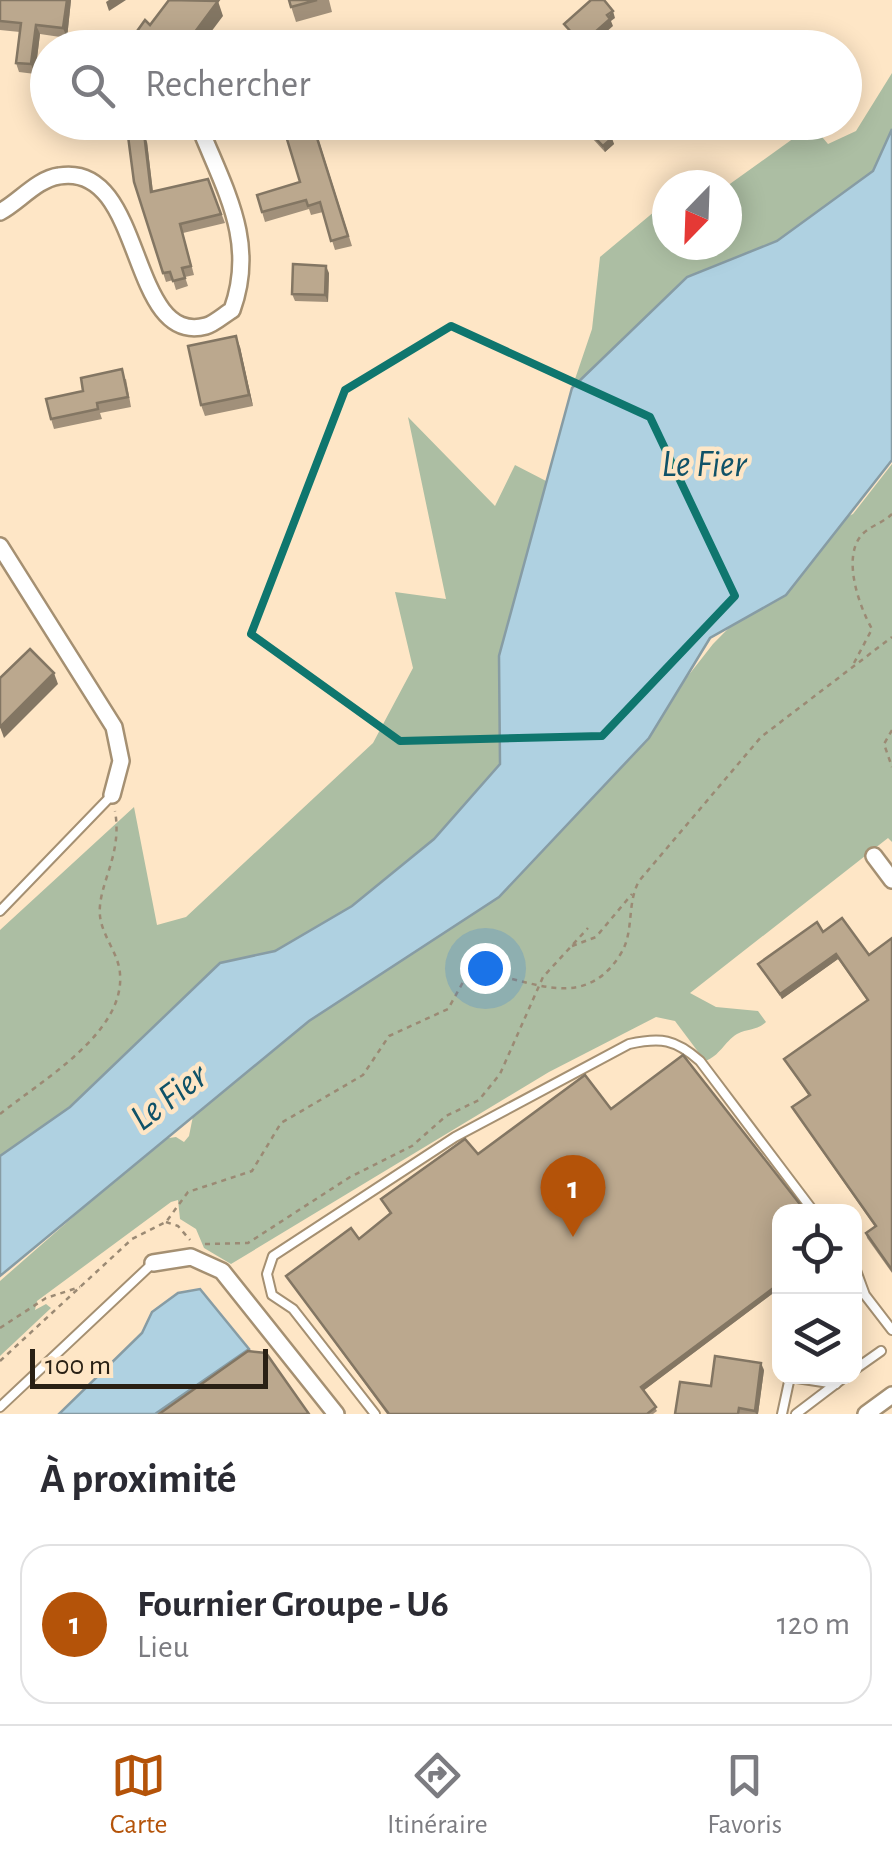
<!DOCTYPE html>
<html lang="fr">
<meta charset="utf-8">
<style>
body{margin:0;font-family:"Alegreya Sans",sans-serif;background:#f2f2f3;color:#2b2b33}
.controls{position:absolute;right:30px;bottom:30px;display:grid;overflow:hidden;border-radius:20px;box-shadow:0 5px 25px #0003}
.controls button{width:90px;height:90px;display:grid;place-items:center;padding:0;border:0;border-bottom:2px solid #e1e1e2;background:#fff;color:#2b2b33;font:50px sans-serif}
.compass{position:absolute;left:652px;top:170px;width:90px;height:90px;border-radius:50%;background:#fff;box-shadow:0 5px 25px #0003;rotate:203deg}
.scale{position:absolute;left:30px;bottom:25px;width:238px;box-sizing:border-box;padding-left:10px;border:5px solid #292014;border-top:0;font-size:28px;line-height:35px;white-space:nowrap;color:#292014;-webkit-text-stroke:8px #fee6c6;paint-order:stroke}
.you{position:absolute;left:485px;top:968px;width:35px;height:35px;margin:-25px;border:8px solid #fff;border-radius:50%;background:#1a73e8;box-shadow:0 0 0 15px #1a73e833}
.badge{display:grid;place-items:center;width:65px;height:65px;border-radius:50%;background:#b45309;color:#fff;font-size:32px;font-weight:700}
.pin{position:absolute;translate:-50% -82px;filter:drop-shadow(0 2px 5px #0008)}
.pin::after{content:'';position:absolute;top:52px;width:35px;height:30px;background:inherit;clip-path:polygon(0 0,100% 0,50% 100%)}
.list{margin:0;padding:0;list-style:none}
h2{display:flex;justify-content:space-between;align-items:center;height:130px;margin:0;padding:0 40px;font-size:42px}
h2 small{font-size:32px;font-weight:400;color:#7c7c81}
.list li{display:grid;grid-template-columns:65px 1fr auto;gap:30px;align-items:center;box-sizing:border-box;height:160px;margin:0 20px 20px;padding:0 20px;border:2px solid #e1e1e2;border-radius:30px}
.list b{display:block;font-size:38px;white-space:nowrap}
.list p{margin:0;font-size:32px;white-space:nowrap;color:#7c7c81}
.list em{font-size:32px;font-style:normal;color:#7c7c81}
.icon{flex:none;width:55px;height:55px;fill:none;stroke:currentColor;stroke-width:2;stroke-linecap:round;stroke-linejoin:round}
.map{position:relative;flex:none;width:892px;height:1414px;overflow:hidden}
.search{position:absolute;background:#fff;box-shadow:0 5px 25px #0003;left:30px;right:30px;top:30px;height:110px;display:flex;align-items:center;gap:25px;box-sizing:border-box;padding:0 35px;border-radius:55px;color:#7c7c81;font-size:38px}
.sheet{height:310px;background:#fff}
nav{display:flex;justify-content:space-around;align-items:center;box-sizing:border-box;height:140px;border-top:2px solid #e1e1e2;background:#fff;font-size:28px;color:#7c7c81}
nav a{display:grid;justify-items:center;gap:5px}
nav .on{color:#b45309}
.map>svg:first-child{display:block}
.forest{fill:#acbea3}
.water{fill:#afd1e1;stroke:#879ca4;stroke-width:2.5}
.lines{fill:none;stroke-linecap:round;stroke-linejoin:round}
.lane-casing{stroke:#a59072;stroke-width:12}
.street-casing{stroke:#a59072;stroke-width:20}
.path{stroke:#9b8a74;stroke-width:2.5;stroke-dasharray:5 5;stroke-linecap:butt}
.lane{stroke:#fff;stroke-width:8}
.street{stroke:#fff;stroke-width:15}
.wall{fill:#a1907a}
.shaded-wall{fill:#837663}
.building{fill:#bba88e;stroke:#837663;stroke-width:2.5}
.marked{fill:none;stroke:#0f766e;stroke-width:8;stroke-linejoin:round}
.labels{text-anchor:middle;stroke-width:9;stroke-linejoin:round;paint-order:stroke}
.water-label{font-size:38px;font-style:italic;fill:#105268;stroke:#fee6c6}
</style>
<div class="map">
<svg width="892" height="1414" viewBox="0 0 892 1414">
<rect width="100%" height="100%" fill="#fee6c6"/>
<g class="forest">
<path d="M 892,73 L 892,129 L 873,171 L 777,241 L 687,277 L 572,388 L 592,329 L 600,257 L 667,201 L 667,245 L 727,245 L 727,186 L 812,125 L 828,144 L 856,131 Z"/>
<path d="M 408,417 L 495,506 L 515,465 L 548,482 L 499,656 L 500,764 L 434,839 L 352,906 L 275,951 L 220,963 L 70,1107 L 0,1156 L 0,930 L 134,807 L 157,925 L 186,917 L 373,743 L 413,668 L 395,592 L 446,599 Z"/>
<path d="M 892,464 L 892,842 L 888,838 L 690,993 L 716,1007 L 758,1011 L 766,1022 C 756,1031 748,1028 737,1034 C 724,1042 720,1056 705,1061 L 675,1021 L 656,1017 L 549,1072 L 231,1264 L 204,1248 L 196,1229 L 180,1219 L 178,1200 L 171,1202 L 37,1301 L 35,1310 L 46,1304 L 51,1308 L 0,1356 L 0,1281 L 162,1139 L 176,1137 L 184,1142 L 189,1136 L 193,1116 L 677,690 L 713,644 L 832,523 L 853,514 Z"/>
</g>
<g class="water">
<path d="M 892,129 L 892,460 L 786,595 L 710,638 L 649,738 L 499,897 L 309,1021 L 0,1276 L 0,1156 L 70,1107 L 220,963 L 275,951 L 352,906 L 434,839 L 500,764 L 499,656 L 572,388 L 687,277 L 777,241 L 873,171 Z"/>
<path d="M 200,1289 L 249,1349 L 155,1414 L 59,1414 L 142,1333 L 152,1312 L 178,1293 Z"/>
</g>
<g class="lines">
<defs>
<g id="lane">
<path d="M 0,911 L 112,795"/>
<path d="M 854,1265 L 865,1295 L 892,1330"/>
<path d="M 854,1370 L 881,1351"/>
<path d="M 0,1407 L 153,1263"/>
<path d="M 375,1414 L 293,1309 L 272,1295 L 267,1274 L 273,1256 L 455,1137 L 629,1044 C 661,1037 675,1039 700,1061 L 814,1212"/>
<path d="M 782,1414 L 790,1377 L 836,1384"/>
<path d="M 796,1414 L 846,1376"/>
</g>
<g id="street">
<path d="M 0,212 C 19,202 37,179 59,176 C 146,161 127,347 206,326 C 214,324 225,314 232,310 C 256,244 227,194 202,133"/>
<path d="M 0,546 L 114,727 L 121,761 L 112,795"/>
<path d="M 874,856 L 892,880"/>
<path d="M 153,1263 L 191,1257 L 222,1271 L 336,1414"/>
<path d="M 866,1414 L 892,1395"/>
</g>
</defs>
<use href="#lane" class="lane-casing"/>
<use href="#street" class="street-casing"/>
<g class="path">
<path d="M 854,663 L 872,629 C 859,606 843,560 860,537 C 867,527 883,523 892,514"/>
<path d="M 892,730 L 884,744 L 892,767"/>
<path d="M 572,946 L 596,937 L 632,894"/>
<path d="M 0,1114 C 41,1081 125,1033 120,974 C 119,954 102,936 100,916 C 97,885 123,856 115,811"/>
<path d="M 166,1222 L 178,1226 L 190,1240"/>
<path d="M 205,1244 L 248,1243 L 350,1177 L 412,1146 L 446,1116 L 479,1100 L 500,1074 L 543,977 L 588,928"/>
<path d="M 0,1328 L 46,1298 L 80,1287"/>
<path d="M 0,1361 L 132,1239 L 166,1222 L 188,1192 L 252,1171 L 281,1123 L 363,1075 L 389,1036 L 448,1009 L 467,975 C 510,964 577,1023 620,955 C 635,932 626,905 639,881 L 761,737 L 892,637"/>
</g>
<use href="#lane" class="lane"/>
<use href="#street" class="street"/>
</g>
<g class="wall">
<path d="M 0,0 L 71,0 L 67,38 L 40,34 L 35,74 L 19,72 L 16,63 L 20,32 L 0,30 Z"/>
<path d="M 289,0 L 329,0 L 332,12 L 296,22 Z"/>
<path d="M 313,122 L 352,246 L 335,250 L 323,212 L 311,215 L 309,209 L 265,222 L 257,195 L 300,182 Z"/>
<path d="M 577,122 L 600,122 L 614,144 L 605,152 Z"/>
<path d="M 147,142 L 153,192 L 208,179 L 225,223 L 183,233 L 194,275 L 185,277 L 188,286 L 176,290 L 173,280 L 166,282 L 134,182 Z"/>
<path d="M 329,273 L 328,302 L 295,301 L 292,294 Z"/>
<path d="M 240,347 L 253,406 L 205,416 L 201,405 Z"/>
<path d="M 126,379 L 131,407 L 100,413 L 102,419 L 54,429 L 51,419 L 83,391 Z"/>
<path d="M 823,932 L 869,955 L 892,938 L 892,1273 L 867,1238 L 866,1233 L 875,1227 L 794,1111 L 792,1107 L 808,1095 L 784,1059 L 867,1000 L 838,959 L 782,999 L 758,964 Z"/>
<path d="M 611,1109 L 780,1212 L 780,1288 L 644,1390 L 657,1411 L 653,1414 L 387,1414 L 286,1276 L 359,1239 L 390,1214 L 381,1199 L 478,1154 Z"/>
<path d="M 764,1370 L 758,1414 L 675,1414 L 711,1386 Z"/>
</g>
<g class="shaded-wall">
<path d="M 67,0 L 71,0 L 67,38 L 63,28 Z"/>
<path d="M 109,0 L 126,0 L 109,11 L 106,2 Z"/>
<path d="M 218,1 L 223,16 L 199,48 L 183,48 Z"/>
<path d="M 613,11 L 615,18 L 611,21 L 613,26 L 588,48 L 577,48 Z"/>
<path d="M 36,25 L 40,34 L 35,74 L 31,64 Z"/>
<path d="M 144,133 L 147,142 L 154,201 L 151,192 Z"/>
<path d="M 612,138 L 614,144 L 605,152 L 603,146 Z"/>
<path d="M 326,266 L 329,273 L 328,302 L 325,295 Z"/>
<path d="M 236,336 L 240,347 L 253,406 L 249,395 Z"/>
<path d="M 54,673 L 58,684 L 4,738 L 0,727 Z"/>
<path d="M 836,954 L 838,959 L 782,999 L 780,994 Z"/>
<path d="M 780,1283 L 780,1288 L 643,1391 L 641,1387 Z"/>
<path d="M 761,1363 L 764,1370 L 758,1414 L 756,1414 L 755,1411 Z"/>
</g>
<g class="building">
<path d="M 0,0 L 67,0 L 63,28 L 36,25 L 31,64 L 16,63 L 21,23 L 0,21 Z"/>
<path d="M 169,0 L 218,1 L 183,48 L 171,41 L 167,48 L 125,48 L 145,20 L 150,25 Z"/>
<path d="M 289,0 L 317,0 L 291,7 Z"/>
<path d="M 591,0 L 604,0 L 613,11 L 607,15 L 610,19 L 577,48 L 558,48 L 556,46 L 572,33 L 564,24 Z"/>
<path d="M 294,122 L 312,122 L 348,236 L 331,241 L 320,202 L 308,206 L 306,200 L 262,212 L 257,195 L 300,182 L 283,126 Z"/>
<path d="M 580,122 L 600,122 L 612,138 L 603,146 Z"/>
<path d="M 144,133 L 151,192 L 208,179 L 221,214 L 180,224 L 191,266 L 182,268 L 185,278 L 173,281 L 170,272 L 163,273 L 134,182 L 128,136 Z"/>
<path d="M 293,264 L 326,266 L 325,295 L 292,294 Z"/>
<path d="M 236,336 L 249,395 L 201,405 L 188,346 Z"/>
<path d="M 122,369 L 128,397 L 97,403 L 98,409 L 51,419 L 46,399 L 83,391 L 81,378 Z"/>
<path d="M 30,649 L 54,673 L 0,727 L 0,678 Z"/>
<path d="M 842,918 L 869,955 L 892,938 L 892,1270 L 866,1233 L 876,1226 L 792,1107 L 810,1095 L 784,1059 L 868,1000 L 836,954 L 780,994 L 758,964 L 817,922 L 823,932 Z"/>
<path d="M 683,1055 L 806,1212 L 780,1212 L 780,1283 L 641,1387 L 656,1407 L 647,1414 L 389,1414 L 286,1276 L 351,1228 L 359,1239 L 391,1213 L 381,1199 L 465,1139 L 478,1154 L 585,1075 L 611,1109 Z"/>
<path d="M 248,1351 L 266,1353 L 309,1414 L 159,1414 Z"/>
<path d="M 715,1356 L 761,1363 L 755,1411 L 739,1408 L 738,1414 L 675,1414 L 680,1382 L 711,1386 Z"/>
</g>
<path class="marked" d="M 451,326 L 650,417 L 735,596 L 602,736 L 400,741 L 251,634 L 345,390 Z"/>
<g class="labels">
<g class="water-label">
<text x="704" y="476">Le Fier</text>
<text transform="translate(168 1096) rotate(-37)" y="13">Le Fier</text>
</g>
</g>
</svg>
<div class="controls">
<button><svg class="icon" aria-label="locate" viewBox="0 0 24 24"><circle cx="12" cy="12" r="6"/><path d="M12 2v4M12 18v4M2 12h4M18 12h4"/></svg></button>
<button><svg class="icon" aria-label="layers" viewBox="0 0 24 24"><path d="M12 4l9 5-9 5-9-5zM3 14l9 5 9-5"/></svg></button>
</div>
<svg class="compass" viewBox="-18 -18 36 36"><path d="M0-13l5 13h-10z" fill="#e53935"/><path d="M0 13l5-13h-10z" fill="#7c7c81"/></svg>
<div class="scale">100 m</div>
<div class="you"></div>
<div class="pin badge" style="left:573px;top:1237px">1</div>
<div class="search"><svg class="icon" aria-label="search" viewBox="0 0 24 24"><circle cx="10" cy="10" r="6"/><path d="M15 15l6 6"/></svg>Rechercher</div>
</div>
<section class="sheet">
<h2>À proximité<small></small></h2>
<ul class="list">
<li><span class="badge">1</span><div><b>Fournier Groupe - U6</b><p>Lieu</p></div><em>120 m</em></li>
</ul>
</section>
<nav>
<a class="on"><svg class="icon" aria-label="map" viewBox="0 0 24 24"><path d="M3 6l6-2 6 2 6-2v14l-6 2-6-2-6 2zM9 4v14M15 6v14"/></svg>Carte</a>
<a><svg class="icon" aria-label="directions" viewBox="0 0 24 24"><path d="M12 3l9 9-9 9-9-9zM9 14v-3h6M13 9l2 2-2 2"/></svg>Itinéraire</a>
<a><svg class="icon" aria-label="saved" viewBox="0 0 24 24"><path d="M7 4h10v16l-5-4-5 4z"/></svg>Favoris</a>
</nav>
